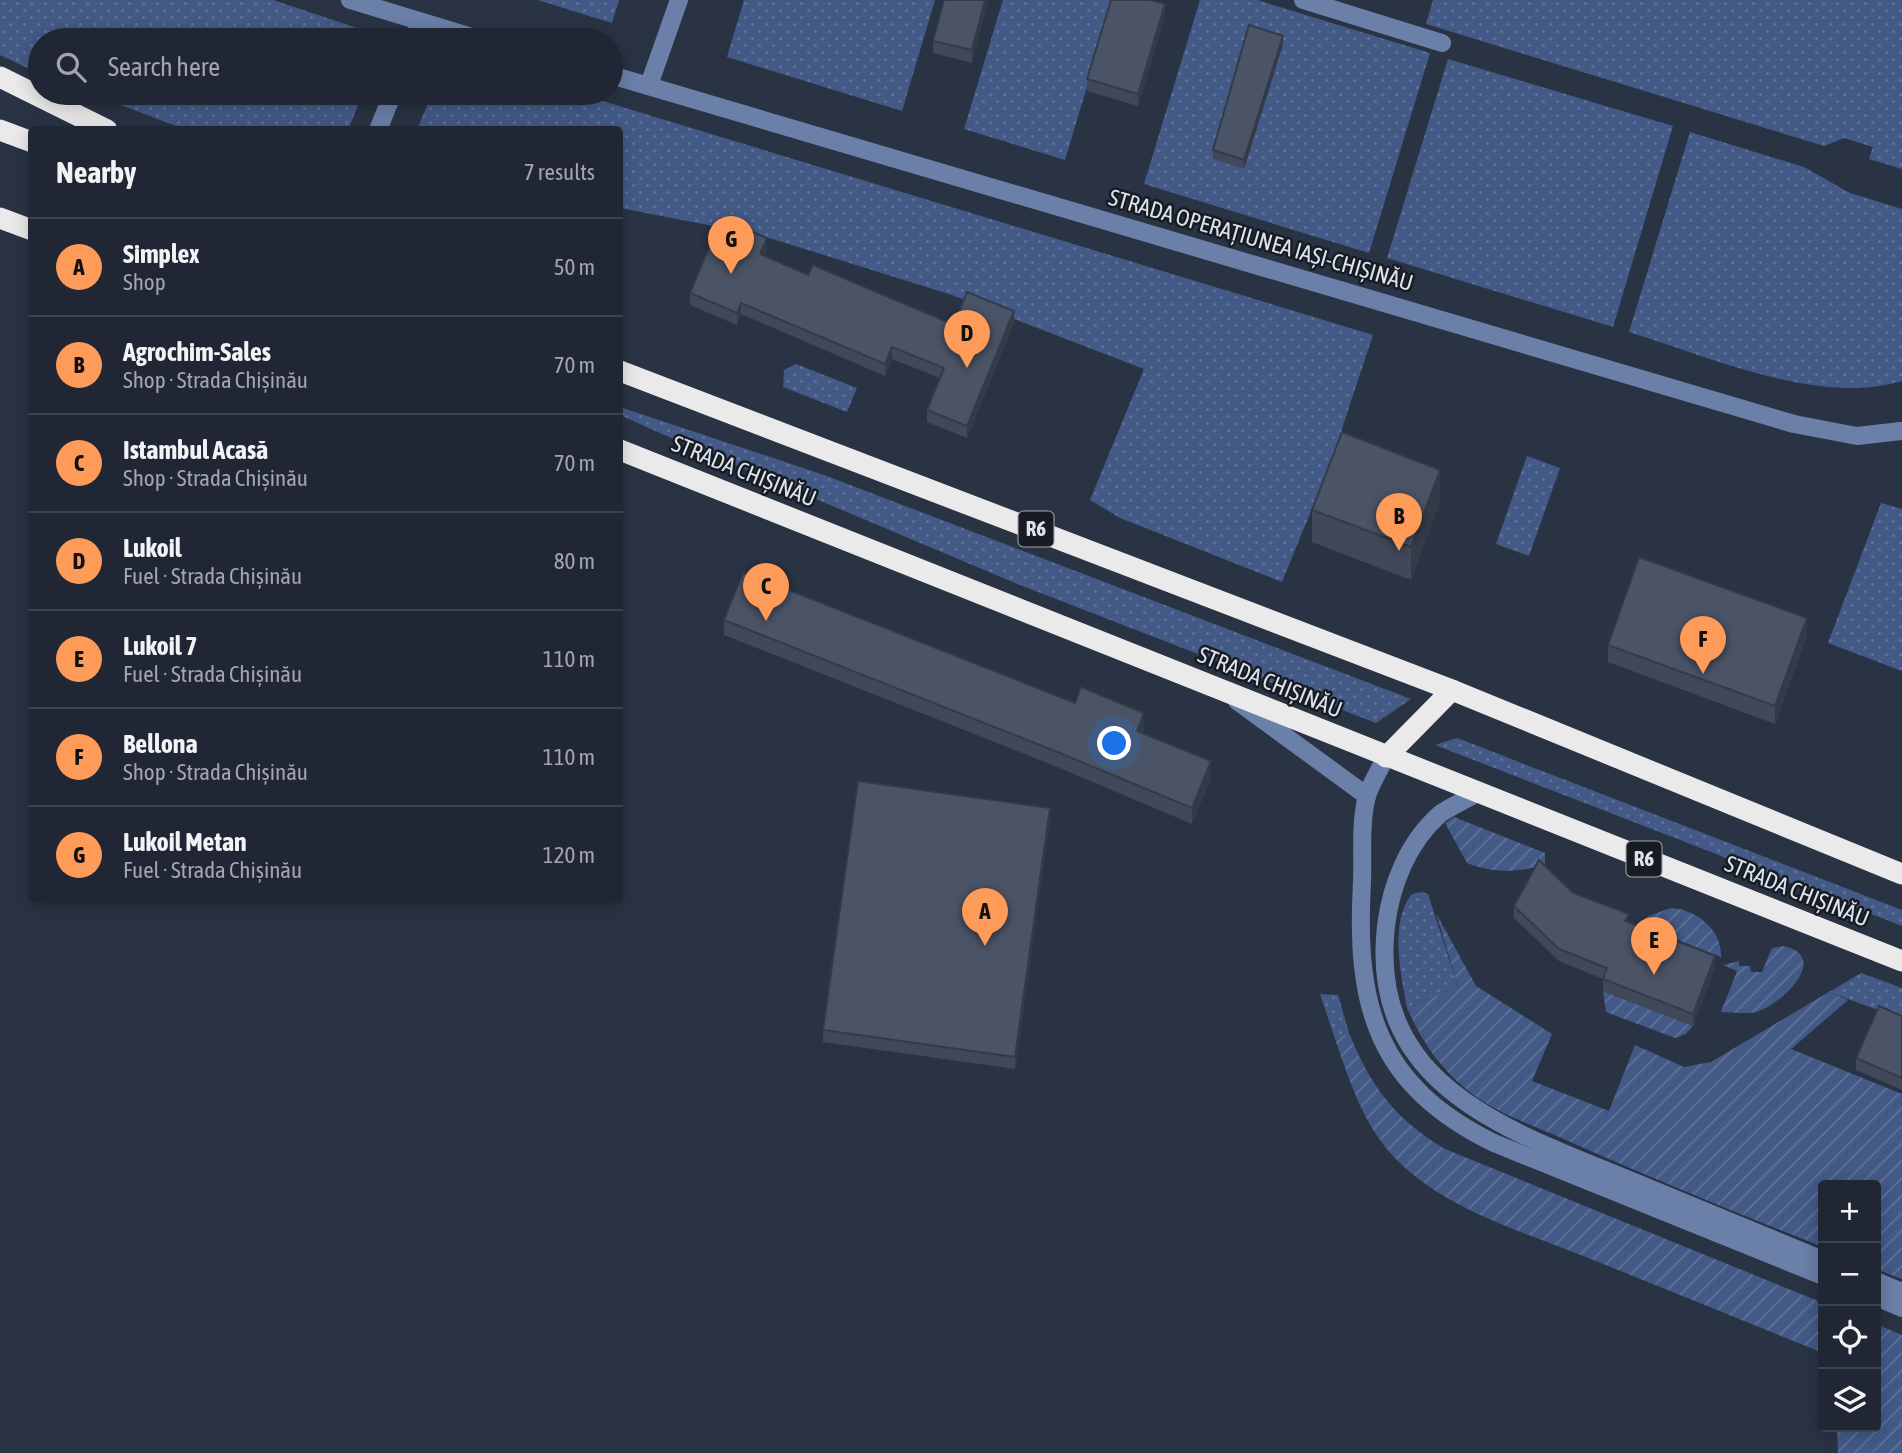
<!DOCTYPE html>
<meta charset="utf-8">
<style>
body{margin:0;font-family:"Asap Condensed",sans-serif;background:#2d323f;color:#f1f3f6}
.controls{position:absolute;right:21px;bottom:21px;display:grid;overflow:hidden;border-radius:7px;box-shadow:0 4px 18px #0003}
.controls button{width:63px;height:63px;display:grid;place-items:center;padding:0;border:0;border-bottom:2px solid #3d434e;background:#202633;color:#f1f3f6;font:35px sans-serif}
.you{position:absolute;left:1115px;top:744px;width:24px;height:24px;margin:-18px;border:5px solid #fff;border-radius:50%;background:#1a73e8;box-shadow:0 0 0 10px #1a73e833}
.badge{display:grid;place-items:center;width:46px;height:46px;border-radius:50%;background:#fe9b58;color:#111;font-size:23px;font-weight:700}
.pin{position:absolute;translate:-50% -58px;filter:drop-shadow(0 2px 4px #0008)}
.pin::after{content:'';position:absolute;top:37px;width:24px;height:21px;background:inherit;clip-path:polygon(0 0,100% 0,50% 100%)}
.list{margin:0;padding:0;list-style:none}
h2{display:flex;justify-content:space-between;align-items:center;height:91px;margin:0;padding:0 28px;font-size:30px}
h2 small{font-size:23px;font-weight:400;color:#a2a5ac}
.list li{display:grid;grid-template-columns:46px 1fr auto;gap:21px;align-items:center;box-sizing:border-box;height:98px;padding:0 28px;border-top:2px solid #3d434e}
.list b{display:block;font-size:26px;white-space:nowrap}
.list p{margin:0;font-size:23px;white-space:nowrap;color:#a2a5ac}
.list em{font-size:23px;font-style:normal;color:#a2a5ac}
.icon{flex:none;width:38px;height:38px;fill:none;stroke:currentColor;stroke-width:2;stroke-linecap:round;stroke-linejoin:round}
.map{position:relative;flex:none;width:1902px;height:1453px;overflow:hidden}
.search{position:absolute;background:#202633;box-shadow:0 4px 18px #0003;left:28px;top:28px;width:595px;height:77px;display:flex;align-items:center;gap:18px;box-sizing:border-box;padding:0 24px;border-radius:38px;color:#a2a5ac;font-size:26px}
.panel{position:absolute;background:#202633;box-shadow:0 4px 18px #0003;left:28px;top:126px;width:595px;height:777px;border-radius:7px}
.map>svg:first-child{display:block}
.grass{fill:url(#grass-dots)}
.garden{fill:url(#garden-furrows)}
.lines{fill:none;stroke-linecap:round;stroke-linejoin:round}
.minor{stroke:#6b80a9;stroke-width:18}
.highway{stroke:#eaeaea;stroke-width:21}
.wall{fill:#404859}
.shaded-wall{fill:#343b48}
.building{fill:#4b5467;stroke:#343b48;stroke-width:2}
.labels{text-anchor:middle;stroke-width:5;stroke-linejoin:round;paint-order:stroke}
.shield{fill:#171b22;stroke:#a2a7b1;stroke-width:2}
.shield-label{font-size:21px;font-weight:bold;fill:#dde3ee}
.street-label{font-size:23px;fill:#dde3ee;stroke:#171b22}
</style>
<div class="map">
<svg width="1902" height="1453" viewBox="0 0 1902 1453">
<defs>
<pattern id="grass-dots" width="8" height="8" patternUnits="userSpaceOnUse" patternTransform="scale(1.75)"><rect width="8" height="8" fill="#435a87"/><path d="M2 2h.1M6 6h.1" fill="none" stroke="#5e7298" stroke-width="1.8" stroke-linecap="round"/></pattern>
<pattern id="garden-furrows" width="10" height="10" patternUnits="userSpaceOnUse" patternTransform="scale(1.75)"><rect width="10" height="10" fill="#435a87"/><path d="M-1 1l2-2M0 10L10 0M9 11l2-2" fill="none" stroke="#5e7298"/></pattern>
</defs>
<rect width="100%" height="100%" fill="#2a3344"/>
<g class="grass">
<path d="M 0,0 L 273,0 L 381,36 L 380,40 L 40,40 L 40,74 L 0,55 Z"/>
<path d="M 538,0 L 619,0 L 612,23 Z"/>
<path d="M 744,0 L 935,0 L 902,111 L 727,57 Z"/>
<path d="M 1003,0 L 1113,0 L 1065,160 L 964,129 Z"/>
<path d="M 1200,0 L 1257,0 L 1430,53 L 1369,253 L 1144,184 Z"/>
<path d="M 1433,0 L 1902,0 L 1902,169 L 1869,159 L 1873,147 L 1844,138 L 1824,146 L 1426,24 Z"/>
<path d="M 1448,59 L 1673,126 L 1613,327 L 1387,258 Z"/>
<path d="M 89,93 L 363,93 L 348,130 L 184,129 Z"/>
<path d="M 432,93 L 576,93 L 1373,335 L 1331,462 L 1282,582 L 1120,518 L 1090,500 L 1144,369 L 952,295 L 760,235 L 620,208 L 620,130 L 417,130 Z"/>
<path d="M 1690,132 L 1804,167 L 1850,193 L 1902,209 L 1902,381 C 1819,406 1710,357 1629,332 Z"/>
<path d="M 796,364 L 857,388 L 847,412 L 783,387 L 784,370 Z"/>
<path d="M 620,407 L 824,475 L 1411,699 L 1376,723 L 1020,585 L 662,434 L 620,415 Z"/>
<path d="M 1527,456 L 1560,468 L 1529,556 L 1496,544 Z"/>
<path d="M 1881,503 L 1902,509 L 1902,671 L 1828,643 Z"/>
<path d="M 1457,738 L 1902,910 L 1902,926 L 1435,745 Z"/>
<path d="M 1421,892 L 1428,894 L 1458,986 L 1407,1008 C 1401,975 1389,921 1412,894 Z"/>
<path d="M 1861,973 L 1902,988 L 1902,1019 L 1829,992 Z"/>
<path d="M 1320,994 L 1338,995 L 1349,1033 L 1335,1039 Z"/>
</g>
<g class="garden">
<path d="M 1454,817 L 1545,853 L 1545,865 C 1516,872 1495,874 1467,863 L 1445,823 Z"/>
<path d="M 1671,908 C 1695,909 1722,929 1721,957 L 1638,924 L 1648,916 Z"/>
<path d="M 1436,913 L 1476,986 L 1552,1034 L 1532,1081 L 1609,1111 L 1635,1045 L 1684,1067 L 1711,1062 L 1829,992 L 1848,1000 L 1791,1049 L 1902,1094 L 1902,1279 L 1876,1269 L 1876,1185 L 1823,1185 L 1823,1247 C 1737,1213 1651,1178 1566,1140 C 1533,1125 1494,1113 1466,1089 C 1439,1067 1421,1040 1407,1008 L 1458,986 Z"/>
<path d="M 1783,946 C 1831,956 1783,1003 1759,1011 C 1749,1015 1732,1012 1721,1012 L 1737,971 L 1723,965 L 1739,961 L 1739,966 L 1750,966 L 1751,972 L 1762,972 L 1772,948 Z"/>
<path d="M 1603,991 L 1693,1026 L 1686,1034 L 1675,1038 L 1606,1012 Z"/>
<path d="M 1349,1033 C 1371,1087 1395,1119 1445,1149 L 1823,1303 L 1823,1353 C 1744,1321 1665,1289 1586,1257 C 1522,1231 1443,1209 1394,1157 C 1363,1124 1350,1082 1335,1039 Z"/>
<path d="M 1876,1324 L 1902,1335 L 1902,1453 L 1838,1453 L 1837,1427 L 1876,1427 Z"/>
</g>
<g class="lines">
<g class="minor">
<path d="M 350,0 L 482,40"/>
<path d="M 1303,0 L 1442,43"/>
<path d="M 413,40 L 420,23"/>
<path d="M 611,75 L 1794,424 L 1857,436 L 1901,431"/>
<path d="M 649,85 L 679,0"/>
<path d="M 378,130 L 393,93"/>
<path d="M 1237,701 L 1367,796"/>
<path d="M 1386,757 C 1380,769 1371,783 1367,796 C 1360,822 1363,855 1362,882 C 1355,1006 1376,1085 1494,1143 L 1823,1276"/>
<path d="M 1477,793 C 1466,800 1451,806 1440,814 C 1408,842 1391,885 1386,926 C 1368,1086 1508,1130 1627,1179 C 1692,1206 1758,1233 1823,1260"/>
<path d="M 1876,1281 L 1902,1292"/>
<path d="M 1876,1297 L 1902,1308"/>
</g>
<g class="highway">
<path d="M 0,77 L 107,130"/>
<path d="M 0,130 L 32,142"/>
<path d="M 0,218 L 32,230"/>
<path d="M 620,371 L 1452,690 L 1902,874"/>
<path d="M 620,450 L 1902,961"/>
<path d="M 1386,757 L 1452,690"/>
</g>
</g>
<g class="wall">
<path d="M 988,0 L 972,63 L 933,53 L 933,41 Z"/>
<path d="M 1165,16 L 1138,106 L 1087,91 L 1087,79 Z"/>
<path d="M 1283,44 L 1244,169 L 1213,159 L 1213,150 Z"/>
<path d="M 767,249 L 764,256 L 808,275 L 954,325 L 1014,323 L 967,438 L 927,422 L 927,410 L 940,378 L 892,359 L 885,376 L 741,314 L 737,325 L 690,305 L 690,293 Z"/>
<path d="M 1440,502 L 1411,580 L 1312,542 L 1312,510 Z"/>
<path d="M 724,620 L 1075,703 L 1144,729 L 1142,734 L 1211,777 L 1192,824 L 1055,766 L 724,635 Z"/>
<path d="M 1807,636 L 1775,724 L 1608,662 L 1608,645 Z"/>
<path d="M 1050,820 L 1015,1069 L 823,1042 L 823,1030 Z"/>
<path d="M 1573,893 L 1715,968 L 1693,1026 L 1603,991 L 1603,979 L 1559,961 L 1514,918 L 1514,906 Z"/>
<path d="M 1902,1016 L 1902,1090 L 1856,1070 L 1856,1058 Z"/>
</g>
<g class="shaded-wall">
<path d="M 985,0 L 988,0 L 972,63 L 972,50 Z"/>
<path d="M 1165,4 L 1165,16 L 1138,106 L 1138,94 Z"/>
<path d="M 1283,36 L 1283,44 L 1244,169 L 1244,160 Z"/>
<path d="M 767,238 L 767,249 L 760,265 L 760,254 Z"/>
<path d="M 741,303 L 741,314 L 737,325 L 737,313 Z"/>
<path d="M 1014,311 L 1014,323 L 967,438 L 967,426 Z"/>
<path d="M 892,347 L 892,359 L 885,376 L 885,364 Z"/>
<path d="M 1440,470 L 1440,502 L 1411,580 L 1411,547 Z"/>
<path d="M 1807,618 L 1807,636 L 1775,724 L 1775,706 Z"/>
<path d="M 1144,713 L 1144,729 L 1137,747 L 1137,731 Z"/>
<path d="M 1211,761 L 1211,777 L 1192,824 L 1192,808 Z"/>
<path d="M 1050,808 L 1050,820 L 1015,1069 L 1015,1057 Z"/>
<path d="M 1715,956 L 1715,968 L 1693,1026 L 1693,1014 Z"/>
</g>
<g class="building">
<path d="M 944,0 L 985,0 L 972,50 L 933,41 Z"/>
<path d="M 1111,0 L 1151,0 L 1165,4 L 1138,94 L 1087,79 Z"/>
<path d="M 1249,25 L 1283,36 L 1244,160 L 1213,150 Z"/>
<path d="M 721,219 L 767,238 L 760,254 L 808,275 L 813,265 L 954,325 L 967,292 L 1014,311 L 967,426 L 927,410 L 944,368 L 892,347 L 885,364 L 741,303 L 737,313 L 690,293 Z"/>
<path d="M 1342,432 L 1440,470 L 1411,547 L 1312,510 Z"/>
<path d="M 1639,557 L 1807,618 L 1775,706 L 1608,645 Z"/>
<path d="M 743,572 L 1075,703 L 1081,687 L 1144,713 L 1137,731 L 1211,761 L 1192,808 L 1055,751 L 724,620 Z"/>
<path d="M 858,781 L 1050,808 L 1015,1057 L 823,1030 Z"/>
<path d="M 1539,860 L 1573,893 L 1629,914 L 1625,921 L 1715,956 L 1693,1014 L 1603,979 L 1607,968 L 1559,949 L 1514,906 Z"/>
<path d="M 1879,1006 L 1902,1016 L 1902,1078 L 1856,1058 Z"/>
</g>
<g class="labels">
<g class="shield">
<rect x="1018.5" y="511.5" width="35" height="35" rx="5"/>
<rect x="1626.5" y="841.5" width="35" height="35" rx="5"/>
</g>
<g class="shield-label">
<text x="1036" y="536">R6</text>
<text x="1644" y="866">R6</text>
</g>
<g class="street-label">
<text transform="translate(1261 240) rotate(16)" y="8">STRADA OPERAȚIUNEA IAȘI-CHIȘINĂU</text>
<text transform="translate(744 471) rotate(22)" y="8">STRADA CHIȘINĂU</text>
<text transform="translate(1270 682) rotate(22)" y="8">STRADA CHIȘINĂU</text>
<text transform="translate(1797 891) rotate(22)" y="8">STRADA CHIȘINĂU</text>
</g>
</g>
</svg>
<div class="controls">
<button>+</button>
<button>−</button>
<button><svg class="icon" aria-label="locate" viewBox="0 0 24 24"><circle cx="12" cy="12" r="6"/><path d="M12 2v4M12 18v4M2 12h4M18 12h4"/></svg></button>
<button><svg class="icon" aria-label="layers" viewBox="0 0 24 24"><path d="M12 4l9 5-9 5-9-5zM3 14l9 5 9-5"/></svg></button>
</div>
<div class="you"></div>
<div class="pin badge" style="left:985px;top:946px">A</div>
<div class="pin badge" style="left:1399px;top:551px">B</div>
<div class="pin badge" style="left:766px;top:621px">C</div>
<div class="pin badge" style="left:967px;top:368px">D</div>
<div class="pin badge" style="left:1654px;top:975px">E</div>
<div class="pin badge" style="left:1703px;top:674px">F</div>
<div class="pin badge" style="left:731px;top:274px">G</div>
<div class="search"><svg class="icon" aria-label="search" viewBox="0 0 24 24"><circle cx="10" cy="10" r="6"/><path d="M15 15l6 6"/></svg>Search here</div>
<section class="panel">
<h2>Nearby<small>7 results</small></h2>
<ul class="list">
<li><span class="badge">A</span><div><b>Simplex</b><p>Shop</p></div><em>50 m</em></li>
<li><span class="badge">B</span><div><b>Agrochim-Sales</b><p>Shop · Strada Chișinău</p></div><em>70 m</em></li>
<li><span class="badge">C</span><div><b>Istambul Acasă</b><p>Shop · Strada Chișinău</p></div><em>70 m</em></li>
<li><span class="badge">D</span><div><b>Lukoil</b><p>Fuel · Strada Chișinău</p></div><em>80 m</em></li>
<li><span class="badge">E</span><div><b>Lukoil 7</b><p>Fuel · Strada Chișinău</p></div><em>110 m</em></li>
<li><span class="badge">F</span><div><b>Bellona</b><p>Shop · Strada Chișinău</p></div><em>110 m</em></li>
<li><span class="badge">G</span><div><b>Lukoil Metan</b><p>Fuel · Strada Chișinău</p></div><em>120 m</em></li>
</ul>
</section>
</div>
